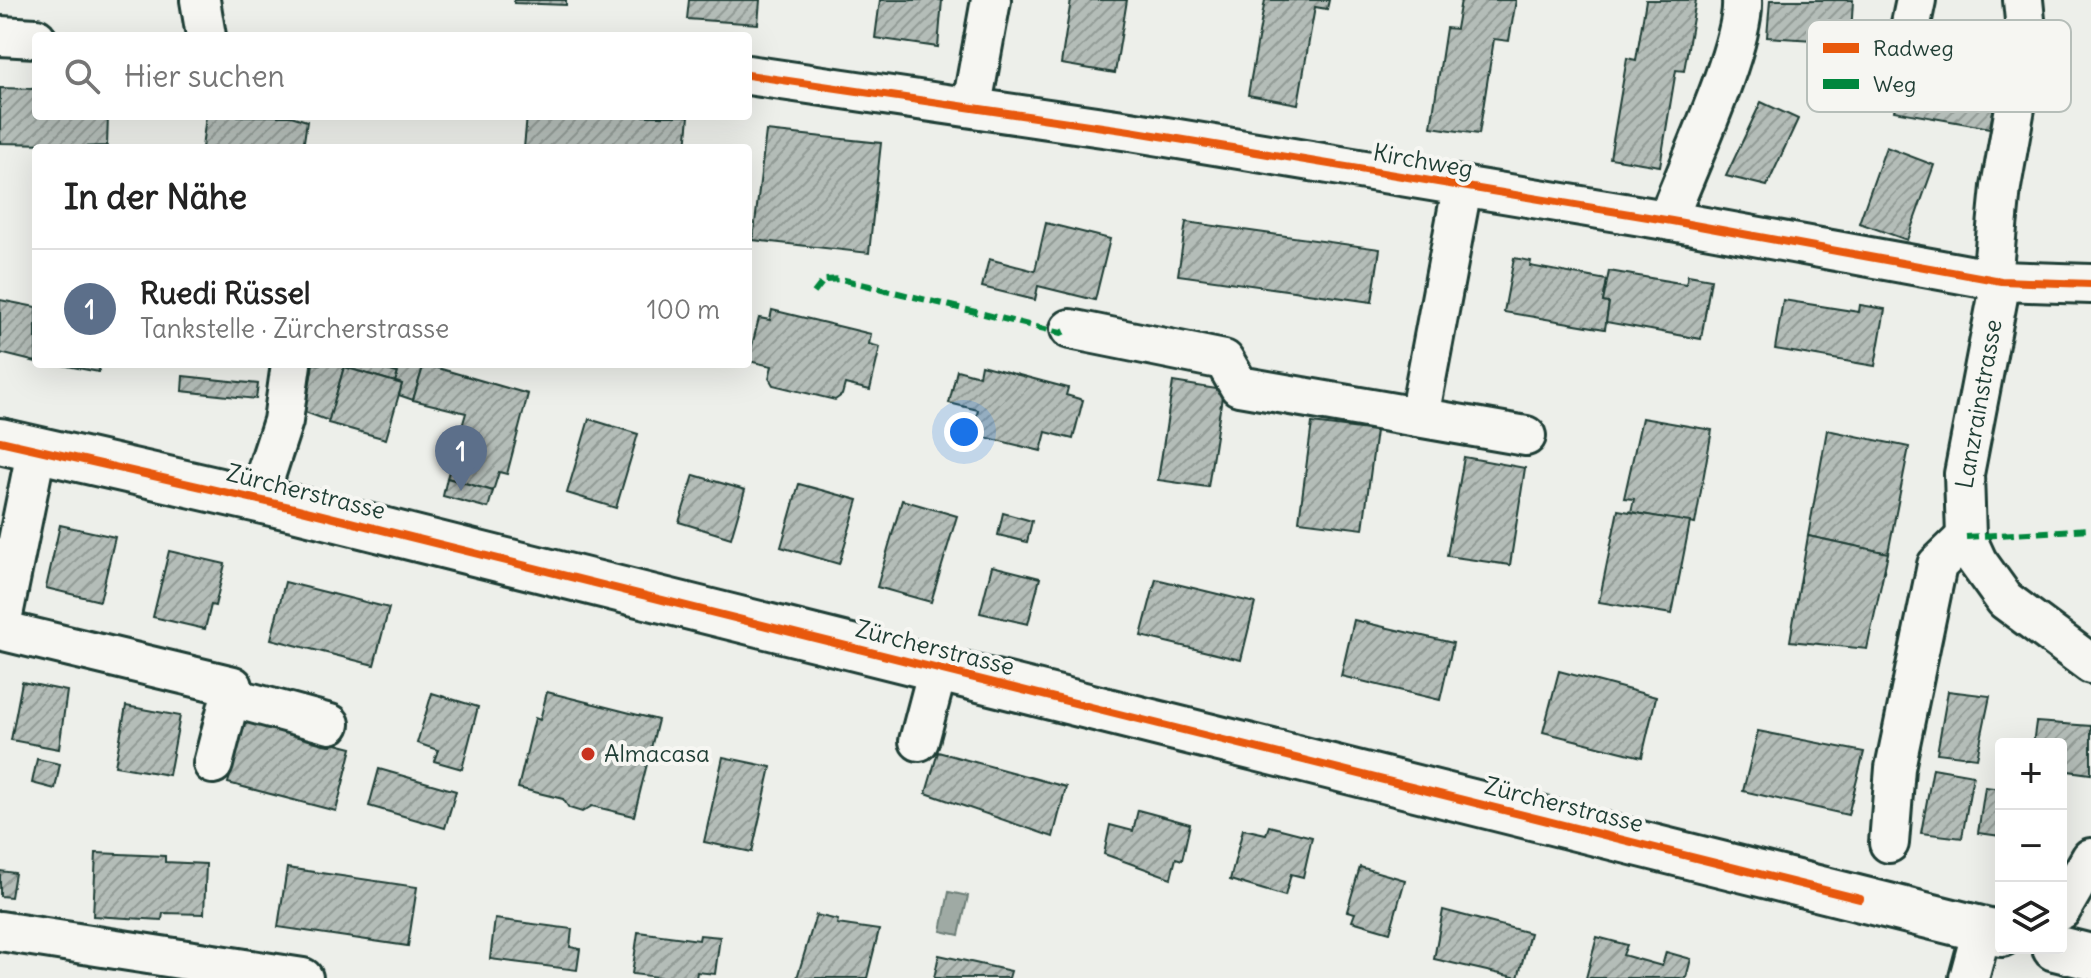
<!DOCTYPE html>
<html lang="de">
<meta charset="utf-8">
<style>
body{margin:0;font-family:Delius,sans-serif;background:#f2f2f2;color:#222}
.controls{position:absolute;right:24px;bottom:24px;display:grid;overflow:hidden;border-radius:8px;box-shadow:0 8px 32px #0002}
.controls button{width:72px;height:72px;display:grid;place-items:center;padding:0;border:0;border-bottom:2px solid #e0e0e0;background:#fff;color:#222;font:40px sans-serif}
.you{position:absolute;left:964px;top:432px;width:28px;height:28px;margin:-20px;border:6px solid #fff;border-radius:50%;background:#1a73e8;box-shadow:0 0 0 12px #1a73e833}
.badge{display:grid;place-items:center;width:52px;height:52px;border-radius:50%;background:#7c3aed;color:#fff;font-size:26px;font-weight:700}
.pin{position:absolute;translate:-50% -66px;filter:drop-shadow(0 2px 4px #0008)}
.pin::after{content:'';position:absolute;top:42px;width:28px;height:24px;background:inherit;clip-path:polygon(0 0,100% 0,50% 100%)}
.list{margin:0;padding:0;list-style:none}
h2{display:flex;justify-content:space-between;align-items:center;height:104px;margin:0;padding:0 32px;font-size:34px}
h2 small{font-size:26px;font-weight:400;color:#767676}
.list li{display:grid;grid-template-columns:52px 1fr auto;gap:24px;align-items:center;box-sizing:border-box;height:120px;padding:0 32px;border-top:2px solid #e0e0e0}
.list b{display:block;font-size:30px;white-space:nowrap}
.list p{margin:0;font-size:26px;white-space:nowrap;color:#767676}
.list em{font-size:26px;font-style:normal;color:#767676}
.icon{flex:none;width:44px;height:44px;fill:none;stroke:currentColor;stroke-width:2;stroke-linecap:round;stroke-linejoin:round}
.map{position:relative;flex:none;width:2091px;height:978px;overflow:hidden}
.search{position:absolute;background:#fff;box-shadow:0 8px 32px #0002;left:32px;top:32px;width:720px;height:88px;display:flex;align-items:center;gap:20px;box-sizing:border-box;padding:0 28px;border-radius:8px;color:#767676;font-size:30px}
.panel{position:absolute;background:#fff;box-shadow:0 8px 32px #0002;left:32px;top:144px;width:720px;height:224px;border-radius:8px}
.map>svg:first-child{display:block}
.water{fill:#9faaa4;stroke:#6c7e77;stroke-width:2}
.building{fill:url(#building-hatch);stroke:#1f3d34;stroke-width:2}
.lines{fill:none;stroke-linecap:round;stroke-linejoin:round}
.minor-casing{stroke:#1f3d34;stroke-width:44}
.major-casing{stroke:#1f3d34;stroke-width:50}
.minor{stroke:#f6f6f2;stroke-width:38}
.major{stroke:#f6f6f2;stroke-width:44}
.quiet{stroke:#00873e;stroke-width:6;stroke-dasharray:12 6;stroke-linecap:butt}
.cycleway-casing{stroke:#f6f6f2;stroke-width:13}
.cycleway{stroke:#e8590c;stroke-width:8}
.poi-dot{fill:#c8321e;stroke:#f6f6f2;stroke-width:3}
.labels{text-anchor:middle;stroke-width:8;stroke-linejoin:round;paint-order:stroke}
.street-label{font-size:24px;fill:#1f3d34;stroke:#f6f6f2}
.poi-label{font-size:24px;fill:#1f3d34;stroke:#f6f6f2;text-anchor:start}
.key{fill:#f6f6f2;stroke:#b6beb9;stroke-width:2}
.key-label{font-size:22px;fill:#1f3d34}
</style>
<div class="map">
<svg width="2091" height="978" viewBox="0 0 2091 978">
<defs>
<pattern id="building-hatch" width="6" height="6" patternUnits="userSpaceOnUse" patternTransform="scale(2)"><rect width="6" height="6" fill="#b4bdb8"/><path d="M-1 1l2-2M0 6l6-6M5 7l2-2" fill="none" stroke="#929b96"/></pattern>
</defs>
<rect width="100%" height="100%" fill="#edefea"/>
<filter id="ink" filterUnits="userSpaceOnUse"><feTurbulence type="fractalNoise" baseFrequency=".0125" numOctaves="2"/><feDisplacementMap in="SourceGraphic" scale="16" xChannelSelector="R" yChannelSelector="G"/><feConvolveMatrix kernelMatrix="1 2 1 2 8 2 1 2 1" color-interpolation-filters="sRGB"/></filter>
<g filter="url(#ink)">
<path class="water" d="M 949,892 L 968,896 L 959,935 L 941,931 Z"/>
<g class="building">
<path d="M 514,0 L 566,0 L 566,5 L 514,3 Z"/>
<path d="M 689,0 L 760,0 L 758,24 L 687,19 Z"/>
<path d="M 880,0 L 942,0 L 938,47 L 875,38 Z"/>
<path d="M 1071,0 L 1127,0 L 1115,73 L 1061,64 Z"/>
<path d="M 1265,0 L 1329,0 L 1327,9 L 1315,7 L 1298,104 L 1248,95 Z"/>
<path d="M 1461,0 L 1516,0 L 1509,41 L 1494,39 L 1479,134 L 1431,127 L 1446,28 L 1456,29 Z"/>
<path d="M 1646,0 L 1696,0 L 1684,71 L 1676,70 L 1660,166 L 1610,158 L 1627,58 L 1636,60 Z"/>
<path d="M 1770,0 L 1853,0 L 1851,35 L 1815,32 L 1814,40 L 1767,37 Z"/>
<path d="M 1905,54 L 2000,71 L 1990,128 L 1894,111 Z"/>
<path d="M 0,88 L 36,89 L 36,116 L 108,116 L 107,146 L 51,148 L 51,144 L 0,143 Z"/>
<path d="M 1761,102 L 1798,119 L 1767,186 L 1726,176 Z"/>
<path d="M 206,116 L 291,116 L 307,121 L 303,148 L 202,148 Z"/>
<path d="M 527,116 L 689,116 L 686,148 L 524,148 Z"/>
<path d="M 766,131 L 881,143 L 869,253 L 753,240 Z"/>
<path d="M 1886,147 L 1934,165 L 1907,240 L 1859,223 Z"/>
<path d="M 1186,222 L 1380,249 L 1372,302 L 1178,275 Z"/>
<path d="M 1046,223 L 1110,239 L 1095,300 L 1038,286 L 1035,300 L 982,287 L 989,259 L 1035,271 Z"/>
<path d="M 1514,258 L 1531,261 L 1530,266 L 1607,280 L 1603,302 L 1609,303 L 1605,329 L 1504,312 Z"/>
<path d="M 1609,271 L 1686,284 L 1688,275 L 1711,279 L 1701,339 L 1606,322 L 1609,303 L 1603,302 Z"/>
<path d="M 0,300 L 36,307 L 36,362 L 0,353 Z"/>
<path d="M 1783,300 L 1859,312 L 1860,305 L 1885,309 L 1875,366 L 1775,349 Z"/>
<path d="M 772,310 L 871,334 L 869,344 L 880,347 L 870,390 L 845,384 L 842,395 L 835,400 L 773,385 L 769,378 L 772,366 L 748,361 L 759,318 L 770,320 Z"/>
<path d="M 57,364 L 100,364 L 99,372 Z"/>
<path d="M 313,364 L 389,364 L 387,370 L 398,373 L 395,382 L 344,367 L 329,421 L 305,412 Z"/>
<path d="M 389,364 L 424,364 L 413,400 L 399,395 L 402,384 L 395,382 L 398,373 L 387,370 Z"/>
<path d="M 424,364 L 528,394 L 507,474 L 499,472 L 493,491 L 447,478 L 466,413 L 413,400 Z"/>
<path d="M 981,365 L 1068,388 L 1066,395 L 1083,400 L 1073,439 L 1046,432 L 1041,451 L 972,434 L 978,410 L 949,403 L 957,370 L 979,376 Z"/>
<path d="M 344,367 L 402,384 L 386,439 L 328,423 Z"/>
<path d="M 183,376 L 258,384 L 256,399 L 182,391 Z"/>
<path d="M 1173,382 L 1223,390 L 1208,487 L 1158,480 Z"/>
<path d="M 1642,418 L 1712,430 L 1695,524 L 1631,512 L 1634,499 L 1624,498 Z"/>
<path d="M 589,419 L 638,434 L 616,508 L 567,493 Z"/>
<path d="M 1312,423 L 1376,431 L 1363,529 L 1299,521 Z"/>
<path d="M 1827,430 L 1909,447 L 1888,553 L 1808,536 Z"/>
<path d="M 1464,457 L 1525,468 L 1510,565 L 1447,556 Z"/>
<path d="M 694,475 L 745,490 L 731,538 L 679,522 Z"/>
<path d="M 447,478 L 493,491 L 488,508 L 443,496 Z"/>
<path d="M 799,484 L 858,500 L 839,564 L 781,547 Z"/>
<path d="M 902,500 L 957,516 L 931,602 L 877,587 Z"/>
<path d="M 1618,510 L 1690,522 L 1672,614 L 1599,602 Z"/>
<path d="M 1003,513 L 1032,521 L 1027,542 L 998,535 Z"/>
<path d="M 60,525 L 115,537 L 100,601 L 46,588 Z"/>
<path d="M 1808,536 L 1888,553 L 1867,649 L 1790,641 Z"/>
<path d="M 169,551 L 225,564 L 215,606 L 211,605 L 205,629 L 153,617 Z"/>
<path d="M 992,566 L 1040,578 L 1028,624 L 980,613 Z"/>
<path d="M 1156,579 L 1255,603 L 1241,660 L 1141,636 Z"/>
<path d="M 285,582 L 389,608 L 374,665 L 271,639 Z"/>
<path d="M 1354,620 L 1453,643 L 1440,700 L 1341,676 Z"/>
<path d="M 1559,671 L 1656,697 L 1642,757 L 1543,732 Z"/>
<path d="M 22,682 L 67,691 L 59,749 L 11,740 Z"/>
<path d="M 1948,691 L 1990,696 L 1977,758 L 1937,753 Z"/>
<path d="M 547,692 L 658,720 L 634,816 L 592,806 L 582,812 L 569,808 L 563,799 L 518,788 L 535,718 L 540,720 Z"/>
<path d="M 432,693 L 478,707 L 462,769 L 434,761 L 438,750 L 417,743 Z"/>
<path d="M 126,706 L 180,716 L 169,775 L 115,766 Z"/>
<path d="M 245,721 L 352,748 L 336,811 L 228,783 Z"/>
<path d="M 2036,722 L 2091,726 L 2091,774 L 2061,770 L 2061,744 L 2033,744 Z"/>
<path d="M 1758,731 L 1864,752 L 1848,815 L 1743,791 Z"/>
<path d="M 938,752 L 1066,787 L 1053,837 L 926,793 Z"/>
<path d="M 723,757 L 771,767 L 752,852 L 704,842 Z"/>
<path d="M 37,759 L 60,764 L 55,789 L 32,783 Z"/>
<path d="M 1933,768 L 1973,775 L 1962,838 L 1921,833 Z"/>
<path d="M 379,769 L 456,791 L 445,828 L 369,806 Z"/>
<path d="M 1985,787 L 2001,789 L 2001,836 L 1978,833 Z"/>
<path d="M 1138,810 L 1190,824 L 1182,860 L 1176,858 L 1171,878 L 1104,854 L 1110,825 L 1133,831 Z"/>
<path d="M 1269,826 L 1312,837 L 1303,877 L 1291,874 L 1285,896 L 1230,880 L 1243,829 L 1266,834 Z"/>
<path d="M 96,853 L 165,856 L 165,862 L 206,864 L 204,914 L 163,913 L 162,920 L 93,916 Z"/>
<path d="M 1360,867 L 1405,880 L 1390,932 L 1352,921 L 1355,913 L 1347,911 Z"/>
<path d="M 287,868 L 417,887 L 408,946 L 278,927 Z"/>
<path d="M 0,871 L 15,873 L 11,897 L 0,896 Z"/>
<path d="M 1443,910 L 1530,933 L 1518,978 L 1434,959 Z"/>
<path d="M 816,915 L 838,920 L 837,924 L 879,930 L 867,978 L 797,978 Z"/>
<path d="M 495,919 L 572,929 L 570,947 L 580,949 L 577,970 L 490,959 Z"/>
<path d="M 638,932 L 699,940 L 700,935 L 720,937 L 715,974 L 697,972 L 696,978 L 666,978 L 632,974 Z"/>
<path d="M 1597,937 L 1627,945 L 1623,955 L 1662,966 L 1666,952 L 1691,959 L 1686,978 L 1586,978 Z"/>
<path d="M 939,955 L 1011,971 L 1009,978 L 934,978 Z"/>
</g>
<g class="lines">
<defs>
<g id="minor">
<path d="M 200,0 L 206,36"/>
<path d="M 0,36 L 36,38"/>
<path d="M 1907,43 L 1916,0"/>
<path d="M 748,75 L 1130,131 L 1672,221 L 2001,281 L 2091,284"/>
<path d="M 972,105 L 991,0"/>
<path d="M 1672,221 L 1674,203 C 1692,158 1745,42 1742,0"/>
<path d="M 1992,278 L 2001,187 L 2027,40 L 2023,0"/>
<path d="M 2001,281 L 1964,474 L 1966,537 L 1977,561 L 2005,600 L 2091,664"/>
<path d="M 1070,329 L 1224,360 L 1239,386 L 1526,436"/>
<path d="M 1419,417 L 1462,188"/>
<path d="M 257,501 L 283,421 L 291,364"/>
<path d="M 0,630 L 233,686 L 213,764"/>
<path d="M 0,630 L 37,447"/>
<path d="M 230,697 L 330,724"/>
<path d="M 919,741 L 938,669"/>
<path d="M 1889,843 L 1895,768 L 1937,565 L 1966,537"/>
<path d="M 2061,910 L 2091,858"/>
<path d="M 0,931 L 303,978"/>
<path d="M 1969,978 L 1982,930"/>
</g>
<g id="major">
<path d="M 0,441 L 294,508 L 2001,934"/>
<path d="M 2055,948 L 2091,957"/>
</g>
</defs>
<use href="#minor" class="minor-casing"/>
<use href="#major" class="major-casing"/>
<use href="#minor" class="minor"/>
<use href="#major" class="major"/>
<g class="quiet">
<path d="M 814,293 L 824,280 L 841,279 L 1061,333 L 1070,329"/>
<path d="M 1966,537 L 2091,529"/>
</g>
<defs>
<g id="cycleway">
<path d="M 748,75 L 1130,131 L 1672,221 L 2001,281 L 2091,284"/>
<path d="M 0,441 L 294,508 L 1860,899"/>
</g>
</defs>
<use href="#cycleway" class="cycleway-casing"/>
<use href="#cycleway" class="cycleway"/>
</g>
</g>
<circle class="poi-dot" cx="588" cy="754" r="8"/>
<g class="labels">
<g class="street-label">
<text transform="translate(1423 161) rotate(10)" y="8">Kirchweg</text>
<text transform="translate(1979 404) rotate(-80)" y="8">Lanzrainstrasse</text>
<text transform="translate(306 492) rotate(14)" y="8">Zürcherstrasse</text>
<text transform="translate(935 648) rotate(14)" y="8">Zürcherstrasse</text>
<text transform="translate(1564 805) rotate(14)" y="8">Zürcherstrasse</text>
</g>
<g class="poi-label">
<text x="604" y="762">Almacasa</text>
</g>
</g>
<rect x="1807" y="20" width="264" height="92" rx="12" class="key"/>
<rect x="1823" y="43" width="36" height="10" fill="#e8590c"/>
<rect x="1823" y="79" width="36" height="10" fill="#00873e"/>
<g class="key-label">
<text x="1873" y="56">Radweg</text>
<text x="1873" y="92">Weg</text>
</g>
</svg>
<div class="controls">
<button>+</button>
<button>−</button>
<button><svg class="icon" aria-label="layers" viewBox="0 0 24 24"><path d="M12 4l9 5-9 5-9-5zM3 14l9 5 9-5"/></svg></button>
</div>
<div class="you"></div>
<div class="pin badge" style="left:461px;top:491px;background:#5c6f8a">1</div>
<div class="search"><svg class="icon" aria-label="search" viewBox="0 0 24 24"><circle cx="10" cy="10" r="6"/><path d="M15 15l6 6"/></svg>Hier suchen</div>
<section class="panel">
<h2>In der Nähe<small></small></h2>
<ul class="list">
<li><span class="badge" style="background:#5c6f8a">1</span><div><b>Ruedi Rüssel</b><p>Tankstelle · Zürcherstrasse</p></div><em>100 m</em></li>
</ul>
</section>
</div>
